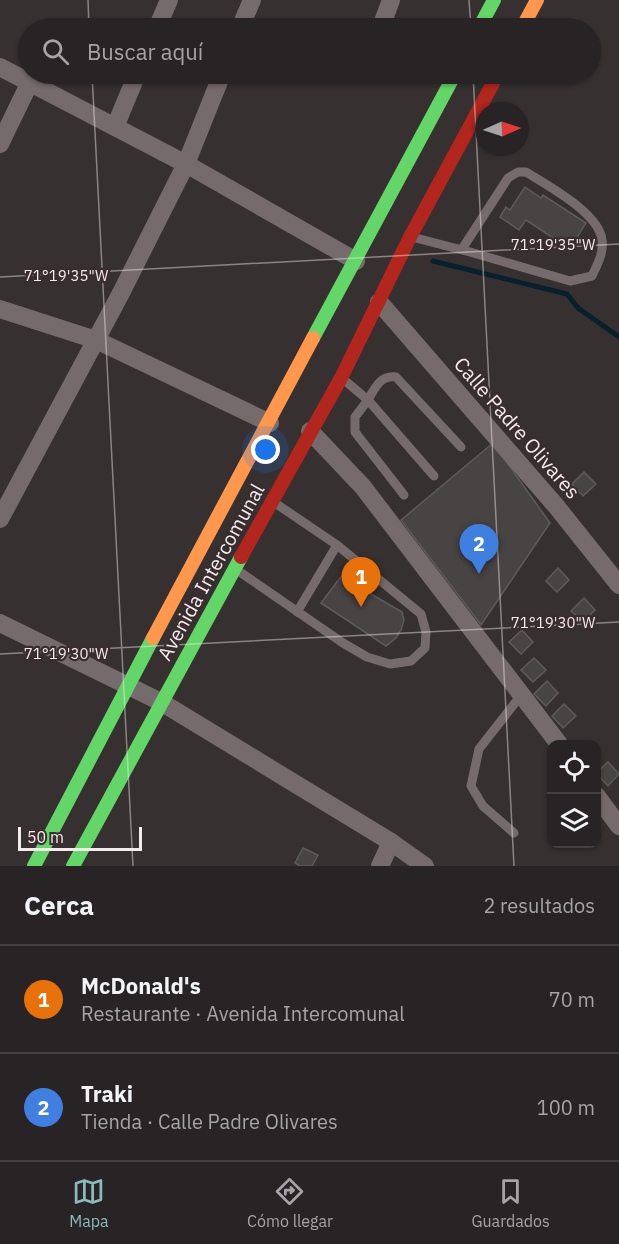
<!DOCTYPE html>
<html lang="es">
<meta charset="utf-8">
<style>
body{margin:0;font-family:"IBM Plex Sans",sans-serif;background:#343032;color:#f1f3f6}
.controls{position:absolute;right:18px;bottom:18px;display:grid;overflow:hidden;border-radius:12px;box-shadow:0 2px 4px #0004}
.controls button{width:54px;height:54px;display:grid;place-items:center;padding:0;border:0;border-bottom:2px solid #444142;background:#282425;color:#f1f3f6;font:30px sans-serif}
.compass{position:absolute;left:475px;top:102px;width:54px;height:54px;border-radius:50%;background:#282425;box-shadow:0 2px 4px #0004;rotate:87deg}
.scale{position:absolute;left:18px;bottom:15px;width:124px;box-sizing:border-box;padding-left:6px;border:3px solid #f3ebec;border-top:0;font-size:16px;line-height:21px;white-space:nowrap;color:#f3ebec;-webkit-text-stroke:4px #392d2f;paint-order:stroke}
.you{position:absolute;left:266px;top:450px;width:21px;height:21px;margin:-15px;border:4px solid #fff;border-radius:50%;background:#1a73e8;box-shadow:0 0 0 9px #1a73e833}
.badge{display:grid;place-items:center;width:39px;height:39px;border-radius:50%;background:#8bbbb9;color:#fff;font-size:20px;font-weight:700}
.pin{position:absolute;translate:-50% -50px;filter:drop-shadow(0 2px 3px #0008)}
.pin::after{content:'';position:absolute;top:32px;width:21px;height:18px;background:inherit;clip-path:polygon(0 0,100% 0,50% 100%)}
.list{margin:0;padding:0;list-style:none}
h2{display:flex;justify-content:space-between;align-items:center;height:78px;margin:0;padding:0 24px;font-size:26px}
h2 small{font-size:20px;font-weight:400;color:#a5a4a7}
.list li{display:grid;grid-template-columns:39px 1fr auto;gap:18px;align-items:center;box-sizing:border-box;height:108px;padding:0 24px;border-top:2px solid #444142}
.list b{display:block;font-size:22px;white-space:nowrap}
.list p{margin:0;font-size:20px;white-space:nowrap;color:#a5a4a7}
.list em{font-size:20px;font-style:normal;color:#a5a4a7}
.icon{flex:none;width:33px;height:33px;fill:none;stroke:currentColor;stroke-width:2;stroke-linecap:round;stroke-linejoin:round}
.map{position:relative;flex:none;width:619px;height:866px;overflow:hidden}
.search{position:absolute;background:#282425;box-shadow:0 2px 4px #0004;left:18px;right:18px;top:18px;height:66px;display:flex;align-items:center;gap:15px;box-sizing:border-box;padding:0 21px;border-radius:33px;color:#a5a4a7;font-size:22px}
.sheet{height:294px;background:#282425}
nav{display:flex;justify-content:space-around;align-items:center;box-sizing:border-box;height:84px;border-top:2px solid #444142;background:#282425;font-size:16px;color:#a5a4a7}
nav a{display:grid;justify-items:center;gap:3px}
nav .on{color:#8bbbb9}
.map>svg:first-child{display:block}
.lines{fill:none;stroke-linecap:round;stroke-linejoin:round}
.stream{stroke:#06202c;stroke-width:5}
.building{fill:#494444;stroke:#5f5a5b;stroke-width:1.5}
.lane{stroke:#766b6c;stroke-width:9}
.street{stroke:#766b6c;stroke-width:18}
.fast{stroke:#63d668;stroke-width:14}
.slow{stroke:#ff974d;stroke-width:14}
.jam{stroke:#b3261e;stroke-width:14}
.ticks{fill:none;stroke:#f3ebec;stroke-width:1.5;stroke-opacity:0.45}
.labels{text-anchor:middle;stroke-width:4.5;stroke-linejoin:round;paint-order:stroke}
.street-label{font-size:20px;fill:#f3ebec;stroke:#392d2f}
.ticks-label{font-size:15px;text-anchor:middle;fill:#f3ebec;stroke:#392d2f;stroke-width:4.5;stroke-linejoin:round;paint-order:stroke}
</style>
<div class="map">
<svg width="619" height="866" viewBox="0 0 619 866">
<rect width="100%" height="100%" fill="#363031"/>
<g class="lines">
<path class="stream" d="M 433,261 L 567,294 L 578,308 L 619,337"/>
</g>
<g class="building">
<path d="M 525,187 L 541,198 L 543,195 L 586,223 L 570,249 L 526,220 L 519,230 L 500,217 L 506,207 L 510,210 Z"/>
<path d="M 493,443 L 550,523 L 481,625 L 401,520 Z"/>
<path d="M 584,472 L 596,484 L 583,496 L 572,484 Z"/>
<path d="M 349,566 L 363,577 L 359,587 L 402,612 L 404,620 L 401,630 L 396,638 L 386,646 L 321,603 Z"/>
<path d="M 558,568 L 569,580 L 557,592 L 546,581 Z"/>
<path d="M 584,598 L 595,610 L 583,622 L 571,611 Z"/>
<path d="M 522,630 L 533,642 L 521,654 L 509,642 Z"/>
<path d="M 534,658 L 546,670 L 533,682 L 521,670 Z"/>
<path d="M 547,681 L 558,693 L 546,706 L 534,694 Z"/>
<path d="M 564,704 L 576,716 L 563,728 L 552,716 Z"/>
<path d="M 608,762 L 619,774 L 608,786 L 596,773 Z"/>
<path d="M 303,848 L 318,855 L 312,866 L 300,866 L 295,863 Z"/>
</g>
<g class="lines">
<g class="lane">
<path d="M 412,237 L 470,252 L 570,281 L 592,276 C 597,265 604,253 602,240 C 599,213 548,186 526,172 L 518,172 L 508,178 L 462,249"/>
<path d="M 343,379 L 368,400 L 355,417 L 355,432 L 404,495"/>
<path d="M 434,476 L 368,400 C 375,388 380,375 396,377 L 461,447"/>
<path d="M 237,570 L 343,643 L 367,657 L 390,664 L 411,661 L 425,648 L 426,632 L 421,614 L 337,545 L 275,503"/>
<path d="M 297,612 L 337,545"/>
<path d="M 514,833 L 483,806 L 471,786 L 479,749 L 522,694"/>
</g>
<g class="street">
<path d="M 381,27 L 391,0"/>
<path d="M 157,28 L 169,0"/>
<path d="M 240,28 L 252,0"/>
<path d="M 0,67 L 186,164 L 356,261"/>
<path d="M 115,127 L 137,74"/>
<path d="M 0,144 L 30,82"/>
<path d="M 379,302 L 556,506 L 619,585"/>
<path d="M 0,309 L 96,340 L 270,423"/>
<path d="M 310,431 L 363,487 L 559,744"/>
<path d="M 0,519 L 121,293 L 186,164 L 222,74"/>
<path d="M 0,623 L 161,702 L 391,842 L 425,866"/>
<path d="M 596,795 L 619,826"/>
<path d="M 380,866 L 391,842"/>
</g>
<g class="fast">
<path d="M 479,28 L 494,0"/>
<path d="M 313,338 L 455,74"/>
<path d="M 34,866 L 153,638"/>
<path d="M 73,866 L 241,557"/>
</g>
<g class="slow">
<path d="M 522,28 L 537,0"/>
<path d="M 153,638 L 313,338"/>
</g>
<path class="jam" d="M 241,557 L 341,378 L 410,237 L 498,74"/>
</g>
<path class="ticks" d="M 88,0 L 89,28M 469,0 L 471,28M 92,74 L 133,866M 473,74 L 514,866M 0,277 L 619,244M 0,654 L 619,622"/>
<g class="labels">
<g class="street-label">
<text transform="translate(517 428) rotate(49)" y="7">Calle Padre Olivares</text>
<text transform="translate(211 572) rotate(-61)" y="7">Avenida Intercomunal</text>
</g>
</g>
<g class="ticks-label">
<text x="553" y="250">71°19'35"W</text>
<text x="66" y="281">71°19'35"W</text>
<text x="553" y="628">71°19'30"W</text>
<text x="66" y="659">71°19'30"W</text>
</g>
</svg>
<div class="controls">
<button><svg class="icon" aria-label="locate" viewBox="0 0 24 24"><circle cx="12" cy="12" r="6"/><path d="M12 2v4M12 18v4M2 12h4M18 12h4"/></svg></button>
<button><svg class="icon" aria-label="layers" viewBox="0 0 24 24"><path d="M12 4l9 5-9 5-9-5zM3 14l9 5 9-5"/></svg></button>
</div>
<svg class="compass" viewBox="-18 -18 36 36"><path d="M0-13l5 13h-10z" fill="#e53935"/><path d="M0 13l5-13h-10z" fill="#a5a4a7"/></svg>
<div class="scale">50 m</div>
<div class="you"></div>
<div class="pin badge" style="left:361px;top:607px;background:#e8710a">1</div>
<div class="pin badge" style="left:479px;top:574px;background:#3f7fe0">2</div>
<div class="search"><svg class="icon" aria-label="search" viewBox="0 0 24 24"><circle cx="10" cy="10" r="6"/><path d="M15 15l6 6"/></svg>Buscar aquí</div>
</div>
<section class="sheet">
<h2>Cerca<small>2 resultados</small></h2>
<ul class="list">
<li><span class="badge" style="background:#e8710a">1</span><div><b>McDonald's</b><p>Restaurante · Avenida Intercomunal</p></div><em>70 m</em></li>
<li><span class="badge" style="background:#3f7fe0">2</span><div><b>Traki</b><p>Tienda · Calle Padre Olivares</p></div><em>100 m</em></li>
</ul>
</section>
<nav>
<a class="on"><svg class="icon" aria-label="map" viewBox="0 0 24 24"><path d="M3 6l6-2 6 2 6-2v14l-6 2-6-2-6 2zM9 4v14M15 6v14"/></svg>Mapa</a>
<a><svg class="icon" aria-label="directions" viewBox="0 0 24 24"><path d="M12 3l9 9-9 9-9-9zM9 14v-3h6M13 9l2 2-2 2"/></svg>Cómo llegar</a>
<a><svg class="icon" aria-label="saved" viewBox="0 0 24 24"><path d="M7 4h10v16l-5-4-5 4z"/></svg>Guardados</a>
</nav>
